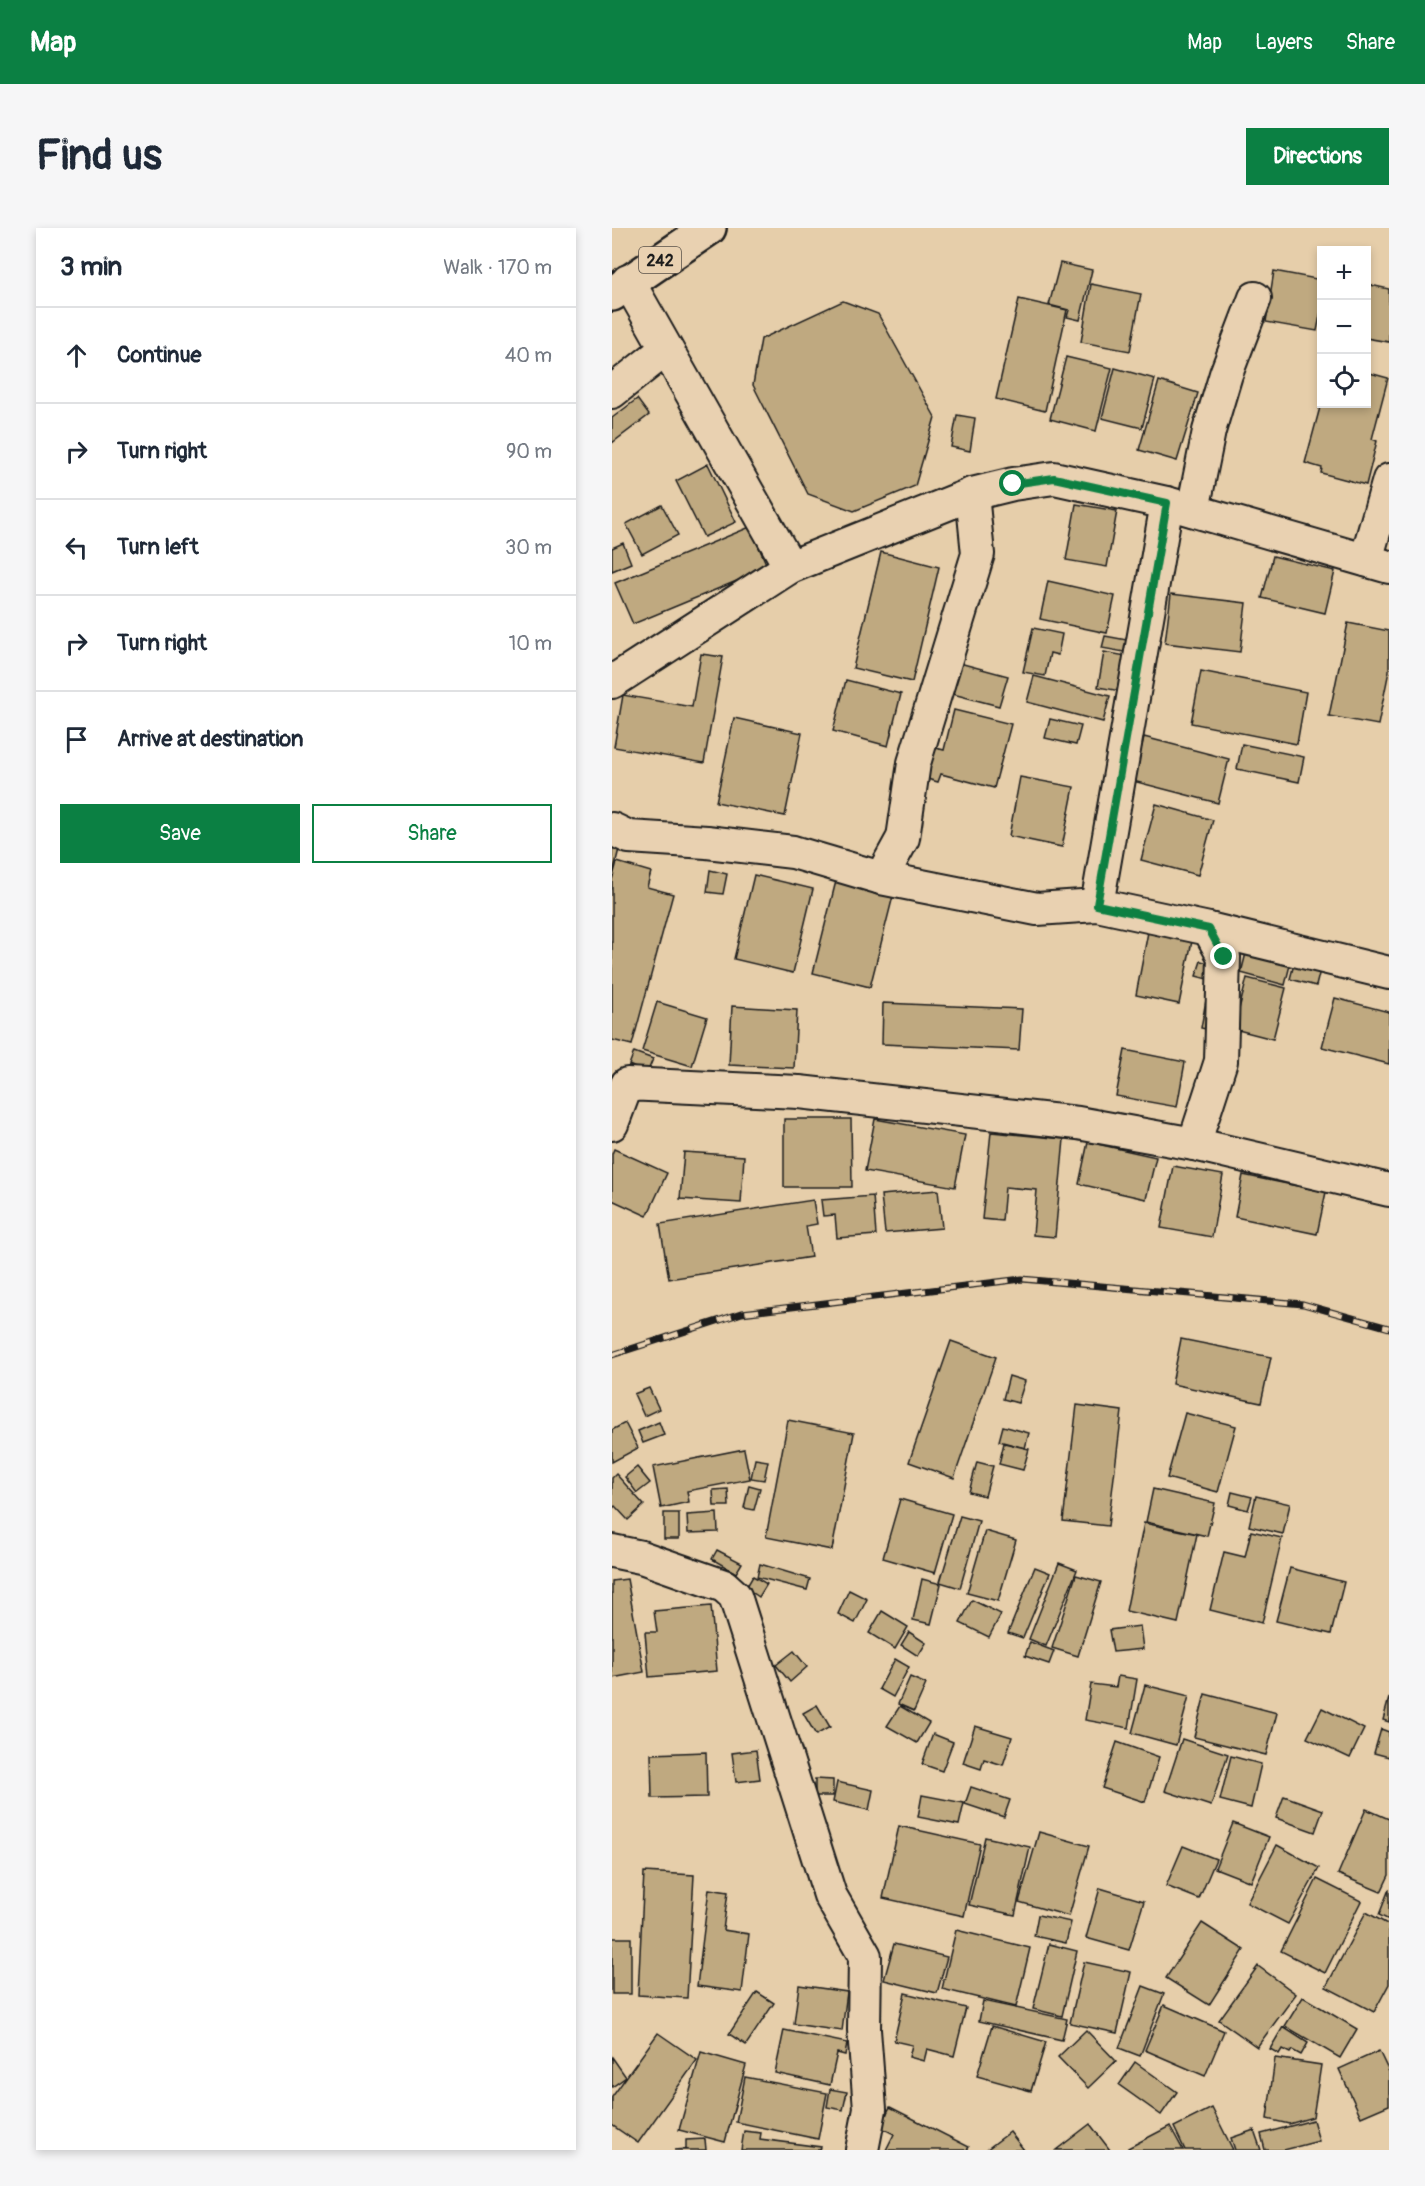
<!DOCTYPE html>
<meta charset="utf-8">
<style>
body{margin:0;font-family:Pangolin,sans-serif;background:#f6f6f7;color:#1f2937}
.controls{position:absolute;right:18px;top:18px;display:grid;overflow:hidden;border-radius:0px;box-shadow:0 3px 9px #0003}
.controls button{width:54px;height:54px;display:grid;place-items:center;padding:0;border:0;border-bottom:2px solid #e0e1e3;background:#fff;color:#1f2937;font:30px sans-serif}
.stop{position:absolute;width:18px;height:18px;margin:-14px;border:4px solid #0b8043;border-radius:50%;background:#fff}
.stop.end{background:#0b8043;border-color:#fff;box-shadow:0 2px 6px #0008}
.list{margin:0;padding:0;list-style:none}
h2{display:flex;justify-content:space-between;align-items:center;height:78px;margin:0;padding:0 24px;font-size:26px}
h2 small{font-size:20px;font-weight:400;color:#747a83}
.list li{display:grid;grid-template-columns:39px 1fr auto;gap:18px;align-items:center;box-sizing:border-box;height:96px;padding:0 24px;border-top:2px solid #e0e1e3}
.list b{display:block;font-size:22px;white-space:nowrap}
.list em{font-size:20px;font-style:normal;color:#747a83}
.actions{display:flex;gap:12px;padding:18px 24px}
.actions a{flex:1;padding:14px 0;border:2px solid #0b8043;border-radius:0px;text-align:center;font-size:21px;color:#0b8043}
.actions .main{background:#0b8043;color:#fff}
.icon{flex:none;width:33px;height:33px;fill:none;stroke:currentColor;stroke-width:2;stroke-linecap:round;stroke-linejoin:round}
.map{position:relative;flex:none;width:777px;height:1922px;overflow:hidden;border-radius:0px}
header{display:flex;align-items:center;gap:36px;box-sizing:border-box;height:84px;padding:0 30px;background:#0b8043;color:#fff}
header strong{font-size:28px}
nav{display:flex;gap:33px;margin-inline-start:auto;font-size:21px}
.intro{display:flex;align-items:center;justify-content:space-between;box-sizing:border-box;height:144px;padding:0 36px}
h1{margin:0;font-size:42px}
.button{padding:15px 27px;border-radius:0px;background:#0b8043;color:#fff;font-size:21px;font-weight:700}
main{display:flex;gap:36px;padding:0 36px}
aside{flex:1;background:#fff;border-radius:0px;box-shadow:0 3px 9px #0003}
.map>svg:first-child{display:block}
.building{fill:#bfa980;stroke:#1c1c1c;stroke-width:1.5}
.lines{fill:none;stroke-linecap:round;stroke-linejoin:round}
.minor-casing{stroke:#1c1c1c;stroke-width:36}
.major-casing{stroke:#1c1c1c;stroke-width:38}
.minor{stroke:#e9d1b1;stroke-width:32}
.major{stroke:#e9d1b1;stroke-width:33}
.rail-casing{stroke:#1c1c1c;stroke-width:7}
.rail{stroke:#e9d1b1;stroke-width:4.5;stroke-dasharray:14;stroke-linecap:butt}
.route{stroke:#0b8043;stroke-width:8}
.labels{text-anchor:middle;stroke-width:4.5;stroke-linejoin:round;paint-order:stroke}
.shield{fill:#e9d1b1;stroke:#5a5249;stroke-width:1.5}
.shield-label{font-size:16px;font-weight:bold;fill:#1c1c1c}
</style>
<header>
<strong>Map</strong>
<nav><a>Map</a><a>Layers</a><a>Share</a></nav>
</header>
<div class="intro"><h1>Find us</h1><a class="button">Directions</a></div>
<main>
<aside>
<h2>3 min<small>Walk · 170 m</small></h2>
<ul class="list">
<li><svg class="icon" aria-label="ahead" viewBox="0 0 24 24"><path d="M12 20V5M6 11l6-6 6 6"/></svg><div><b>Continue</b></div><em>40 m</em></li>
<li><svg class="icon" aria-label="right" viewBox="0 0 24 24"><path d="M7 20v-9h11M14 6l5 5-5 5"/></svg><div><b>Turn right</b></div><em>90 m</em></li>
<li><svg class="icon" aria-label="left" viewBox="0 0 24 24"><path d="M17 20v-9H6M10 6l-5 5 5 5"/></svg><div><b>Turn left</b></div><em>30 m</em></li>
<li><svg class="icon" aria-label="right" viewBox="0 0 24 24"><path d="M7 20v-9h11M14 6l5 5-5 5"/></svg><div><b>Turn right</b></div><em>10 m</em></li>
<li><svg class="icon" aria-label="arrive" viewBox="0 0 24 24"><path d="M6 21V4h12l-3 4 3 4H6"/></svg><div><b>Arrive at destination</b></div></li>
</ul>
<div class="actions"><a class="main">Save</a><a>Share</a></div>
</aside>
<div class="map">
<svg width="777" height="1922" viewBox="0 0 777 1922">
<rect width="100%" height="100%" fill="#e6ceaa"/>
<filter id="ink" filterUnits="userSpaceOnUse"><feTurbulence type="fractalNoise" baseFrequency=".0167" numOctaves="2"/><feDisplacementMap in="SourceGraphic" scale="12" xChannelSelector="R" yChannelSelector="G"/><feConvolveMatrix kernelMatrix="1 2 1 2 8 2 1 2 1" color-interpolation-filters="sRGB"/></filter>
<g filter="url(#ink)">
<g class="building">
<path d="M 448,35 L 480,42 L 468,92 L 455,89 L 457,82 L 437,77 Z"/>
<path d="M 662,43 L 710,52 L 710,78 L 705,103 L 654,94 Z"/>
<path d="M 479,56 L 529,66 L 518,123 L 469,114 Z"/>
<path d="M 754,56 L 777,61 L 777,114 L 754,110 Z"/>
<path d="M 407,71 L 455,82 L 433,183 L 384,171 Z"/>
<path d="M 231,73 L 266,86 L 323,189 L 303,258 L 242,283 L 196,266 L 141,157 L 149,111 Z"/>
<path d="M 454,129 L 500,140 L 484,203 L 438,191 Z"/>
<path d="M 503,140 L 543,151 L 530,200 L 490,190 Z"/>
<path d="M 754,144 L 776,150 L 760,211 L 765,213 L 754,257 L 709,245 L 710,240 L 693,235 L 710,172 L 710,176 L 754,176 Z"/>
<path d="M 547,153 L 586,165 L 565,233 L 527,222 Z"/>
<path d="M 25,171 L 37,187 L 0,215 L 0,190 Z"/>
<path d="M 345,187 L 363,190 L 358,223 L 339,219 Z"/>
<path d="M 96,236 L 124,294 L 92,309 L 64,253 Z"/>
<path d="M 464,276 L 505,283 L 495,339 L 454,332 Z"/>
<path d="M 50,277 L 66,307 L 30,326 L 14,296 Z"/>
<path d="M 138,299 L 156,340 L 21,396 L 3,355 Z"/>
<path d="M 11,315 L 19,335 L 0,343 L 0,320 Z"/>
<path d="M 269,324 L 327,339 L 300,454 L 241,440 Z"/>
<path d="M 661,328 L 723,343 L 713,385 L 650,370 Z"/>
<path d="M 436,353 L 503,368 L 495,405 L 428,391 Z"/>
<path d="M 559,366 L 634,375 L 628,424 L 553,415 Z"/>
<path d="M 736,395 L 777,403 L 777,443 L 766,497 L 717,488 Z"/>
<path d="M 421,400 L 450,406 L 446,427 L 438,425 L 433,448 L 411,444 Z"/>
<path d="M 493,408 L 515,412 L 512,424 L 490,420 Z"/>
<path d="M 492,424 L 514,428 L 508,463 L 486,459 Z"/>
<path d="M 89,426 L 111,429 L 92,535 L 2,519 L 11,467 L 80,479 Z"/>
<path d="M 340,433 L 396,448 L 387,478 L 333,464 Z"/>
<path d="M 589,443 L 694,464 L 685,516 L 579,495 Z"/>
<path d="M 422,448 L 498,468 L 491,494 L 415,474 Z"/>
<path d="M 234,452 L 289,466 L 276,518 L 221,503 Z"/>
<path d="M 342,482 L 399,496 L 382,560 L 329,546 L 326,554 L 308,549 L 316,518 L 332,522 Z"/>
<path d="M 122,490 L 190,505 L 173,588 L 104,574 Z"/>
<path d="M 438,491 L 469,498 L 464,517 L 433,510 Z"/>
<path d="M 532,509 L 617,531 L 606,575 L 521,553 Z"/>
<path d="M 630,516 L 692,529 L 687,554 L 625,541 Z"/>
<path d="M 408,549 L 462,559 L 450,619 L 397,608 Z"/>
<path d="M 544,576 L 601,592 L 586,647 L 529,632 Z"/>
<path d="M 0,620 L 7,621 L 0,649 Z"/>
<path d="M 5,634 L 39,644 L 35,659 L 61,666 L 20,817 L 0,812 L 0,652 Z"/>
<path d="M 98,642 L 115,646 L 111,666 L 95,664 Z"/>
<path d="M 142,647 L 201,661 L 181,745 L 122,731 Z"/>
<path d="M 224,653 L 281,668 L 258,759 L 201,745 Z"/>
<path d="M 536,704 L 580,713 L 567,776 L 524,767 Z"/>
<path d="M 634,725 L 678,737 L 673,757 L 629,745 Z"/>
<path d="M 589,733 L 608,738 L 603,753 L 584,748 Z"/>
<path d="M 682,736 L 708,742 L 704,758 L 678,751 Z"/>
<path d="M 635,750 L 674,760 L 661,811 L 622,801 Z"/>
<path d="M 723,770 L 777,784 L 777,836 L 710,819 Z"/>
<path d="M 594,772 L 608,775 L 602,803 L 589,800 Z"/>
<path d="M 45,774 L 95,789 L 80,838 L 30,823 Z"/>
<path d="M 271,775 L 410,781 L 407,822 L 270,816 Z"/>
<path d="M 120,778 L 185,782 L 182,840 L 117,837 Z"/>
<path d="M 513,822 L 573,834 L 565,879 L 504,868 Z"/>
<path d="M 22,824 L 41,831 L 35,845 L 17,837 Z"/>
<path d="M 172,891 L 239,891 L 240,959 L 172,959 Z"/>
<path d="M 263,891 L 353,907 L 343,959 L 253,943 Z"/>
<path d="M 379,904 L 452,911 L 443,1009 L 421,1007 L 425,962 L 393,959 L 390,993 L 370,991 Z"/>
<path d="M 476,914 L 544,929 L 534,971 L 467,956 Z"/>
<path d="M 2,921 L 55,945 L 35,988 L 0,972 L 0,926 Z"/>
<path d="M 72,924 L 132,928 L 129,975 L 68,971 Z"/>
<path d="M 561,938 L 611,947 L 600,1009 L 549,1000 Z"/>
<path d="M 631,947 L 714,964 L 705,1006 L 623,989 Z"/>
<path d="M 326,962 L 330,1000 L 273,1005 L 269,967 Z"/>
<path d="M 261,968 L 264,1007 L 225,1010 L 223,987 L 211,988 L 209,972 Z"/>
<path d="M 201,972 L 205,996 L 194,998 L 199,1029 L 57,1051 L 48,996 Z"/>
<path d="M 569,1111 L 659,1129 L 649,1175 L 560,1156 Z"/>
<path d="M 339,1113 L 384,1129 L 342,1250 L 297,1234 Z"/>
<path d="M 397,1148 L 413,1153 L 406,1175 L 391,1171 Z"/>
<path d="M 37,1160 L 47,1181 L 32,1188 L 22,1166 Z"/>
<path d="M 465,1177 L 510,1183 L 496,1298 L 451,1293 Z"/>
<path d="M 573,1185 L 624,1198 L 606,1264 L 555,1250 Z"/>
<path d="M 176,1192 L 242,1205 L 220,1322 L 154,1309 Z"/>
<path d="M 47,1194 L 52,1207 L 31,1215 L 26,1203 Z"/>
<path d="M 13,1195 L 26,1220 L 0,1234 L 0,1202 Z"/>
<path d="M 391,1198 L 417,1205 L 413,1220 L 387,1213 Z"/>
<path d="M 392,1215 L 417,1221 L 411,1242 L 387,1236 Z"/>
<path d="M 132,1221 L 138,1251 L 75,1263 L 77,1274 L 49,1280 L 41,1239 Z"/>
<path d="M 143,1231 L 156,1233 L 152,1252 L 139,1250 Z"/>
<path d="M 365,1234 L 381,1238 L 373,1268 L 357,1264 Z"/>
<path d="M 25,1239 L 38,1255 L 25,1265 L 13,1249 Z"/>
<path d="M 4,1246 L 32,1277 L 16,1292 L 3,1278 L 0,1281 L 0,1250 Z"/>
<path d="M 137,1257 L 148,1260 L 142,1282 L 132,1280 Z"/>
<path d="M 116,1261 L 117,1278 L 102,1278 L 101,1262 Z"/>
<path d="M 541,1261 L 603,1275 L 595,1308 L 534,1294 Z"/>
<path d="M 620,1264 L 640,1269 L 636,1282 L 617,1277 Z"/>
<path d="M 644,1268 L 678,1276 L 671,1306 L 637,1298 Z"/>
<path d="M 288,1271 L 340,1286 L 323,1345 L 271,1330 Z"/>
<rect x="52" y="1285" width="15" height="26"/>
<path d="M 105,1285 L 106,1304 L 76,1305 L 75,1287 Z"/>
<path d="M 348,1288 L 367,1293 L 348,1360 L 328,1354 Z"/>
<path d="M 532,1295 L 585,1306 L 566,1395 L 514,1383 Z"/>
<path d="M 373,1303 L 404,1312 L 386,1373 L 355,1365 Z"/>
<path d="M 639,1303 L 670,1310 L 650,1395 L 598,1382 L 612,1324 L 633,1329 Z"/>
<path d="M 105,1322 L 130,1335 L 124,1345 L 100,1331 Z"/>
<path d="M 447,1335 L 465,1342 L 434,1418 L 417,1411 Z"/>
<path d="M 148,1336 L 198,1351 L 195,1362 L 145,1349 Z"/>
<path d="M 423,1339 L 438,1345 L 411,1410 L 396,1405 Z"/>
<path d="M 678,1340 L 732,1354 L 719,1406 L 664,1393 Z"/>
<path d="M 464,1347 L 489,1354 L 466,1428 L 440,1420 Z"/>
<path d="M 141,1348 L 155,1356 L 147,1369 L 134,1360 Z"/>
<path d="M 15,1351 L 32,1444 L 0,1450 L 0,1353 Z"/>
<path d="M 310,1351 L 329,1356 L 319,1396 L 301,1392 Z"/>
<path d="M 237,1362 L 255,1371 L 243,1395 L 226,1386 Z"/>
<path d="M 360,1372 L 389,1386 L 377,1409 L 348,1395 Z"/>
<path d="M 99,1378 L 105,1443 L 37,1449 L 33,1404 L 45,1404 L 42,1383 Z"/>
<path d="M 270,1383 L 296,1399 L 283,1421 L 257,1405 Z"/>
<path d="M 528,1398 L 531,1421 L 501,1424 L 497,1402 Z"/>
<path d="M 297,1404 L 314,1415 L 306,1428 L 289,1417 Z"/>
<path d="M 418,1414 L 442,1423 L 437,1436 L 413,1428 Z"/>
<path d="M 182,1423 L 195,1439 L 178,1454 L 164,1437 Z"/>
<path d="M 283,1431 L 297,1439 L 281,1469 L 267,1461 Z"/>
<path d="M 506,1448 L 525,1451 L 517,1500 L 473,1492 L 479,1456 L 504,1459 Z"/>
<path d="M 298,1449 L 314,1456 L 302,1483 L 286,1476 Z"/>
<path d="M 533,1457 L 577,1468 L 564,1517 L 520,1505 Z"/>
<path d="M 593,1466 L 665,1485 L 654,1527 L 582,1509 Z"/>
<path d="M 777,1470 L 777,1494 L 771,1492 Z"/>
<path d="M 205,1477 L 218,1499 L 204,1507 L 191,1485 Z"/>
<path d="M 288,1478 L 317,1495 L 305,1515 L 275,1498 Z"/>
<path d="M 710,1480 L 752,1501 L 738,1530 L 695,1510 Z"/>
<path d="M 363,1498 L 400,1509 L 391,1537 L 372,1531 L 369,1541 L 351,1535 Z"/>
<path d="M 769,1501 L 777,1504 L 777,1529 L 762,1525 Z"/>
<path d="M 321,1506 L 341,1514 L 330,1543 L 310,1536 Z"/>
<path d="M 570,1511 L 616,1526 L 599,1578 L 553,1563 Z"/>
<path d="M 505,1514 L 547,1529 L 533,1574 L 490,1560 Z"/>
<path d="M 144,1522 L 148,1551 L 124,1554 L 120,1525 Z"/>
<path d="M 94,1524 L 95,1569 L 40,1570 L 39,1526 Z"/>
<path d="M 619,1528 L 649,1536 L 639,1580 L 608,1572 Z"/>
<path d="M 203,1551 L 221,1552 L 221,1568 L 203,1568 Z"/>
<path d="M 225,1554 L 261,1562 L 257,1582 L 221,1574 Z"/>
<path d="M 359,1559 L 398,1572 L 392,1589 L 353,1576 Z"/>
<path d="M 310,1567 L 352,1575 L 347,1597 L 306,1589 Z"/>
<path d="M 672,1568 L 711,1582 L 703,1604 L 664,1590 Z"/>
<path d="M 754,1581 L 777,1591 L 777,1647 L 769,1664 L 726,1646 Z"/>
<path d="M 621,1595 L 657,1609 L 639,1654 L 603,1640 Z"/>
<path d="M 287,1598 L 368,1616 L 352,1688 L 271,1670 Z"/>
<path d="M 427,1604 L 477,1618 L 457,1688 L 407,1674 Z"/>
<path d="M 373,1609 L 418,1619 L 403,1687 L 357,1677 Z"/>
<path d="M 665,1617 L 707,1640 L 676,1696 L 635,1675 Z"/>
<path d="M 571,1618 L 604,1631 L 587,1671 L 554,1658 Z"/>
<path d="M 32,1644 L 82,1647 L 75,1770 L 26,1767 Z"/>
<path d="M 705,1651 L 749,1673 L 713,1745 L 669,1723 Z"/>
<path d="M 488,1660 L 532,1673 L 517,1722 L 474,1710 Z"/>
<path d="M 97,1661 L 116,1664 L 111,1702 L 137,1706 L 130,1764 L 85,1758 Z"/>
<path d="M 777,1661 L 777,1692 L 767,1687 Z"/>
<path d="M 754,1684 L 777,1697 L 777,1756 L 762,1784 L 714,1759 Z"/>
<path d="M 426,1687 L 459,1694 L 454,1715 L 422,1708 Z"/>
<path d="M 590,1695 L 632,1722 L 597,1777 L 554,1750 Z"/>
<path d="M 344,1702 L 418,1720 L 404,1779 L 330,1761 Z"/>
<rect x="0" y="1710" width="19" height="56"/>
<path d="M 282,1716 L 335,1729 L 325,1765 L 272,1752 Z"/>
<path d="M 437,1716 L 465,1723 L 450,1788 L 421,1781 Z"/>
<path d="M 472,1734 L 519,1744 L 505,1805 L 458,1795 Z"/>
<path d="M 646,1738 L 684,1766 L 645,1819 L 607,1792 Z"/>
<path d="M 187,1757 L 235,1764 L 230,1803 L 182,1796 Z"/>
<path d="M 531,1758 L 552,1766 L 528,1828 L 507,1820 Z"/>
<path d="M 145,1764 L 162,1775 L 134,1817 L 117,1806 Z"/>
<path d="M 293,1765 L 354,1780 L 342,1828 L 315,1821 L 312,1833 L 297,1829 L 300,1817 L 282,1813 Z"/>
<path d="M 691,1769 L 745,1801 L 728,1830 L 673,1798 Z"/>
<path d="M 371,1773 L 455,1791 L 450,1812 L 367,1793 Z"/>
<path d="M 552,1777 L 612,1803 L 593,1848 L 533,1822 Z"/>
<path d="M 380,1798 L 434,1814 L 419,1863 L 365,1848 Z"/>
<path d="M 671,1799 L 696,1815 L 689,1827 L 680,1822 L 678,1825 L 670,1821 L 667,1826 L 658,1821 Z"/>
<path d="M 172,1802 L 235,1815 L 233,1827 L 225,1825 L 218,1857 L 163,1845 Z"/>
<path d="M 474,1802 L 504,1833 L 476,1860 L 446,1829 Z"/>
<path d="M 46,1805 L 85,1832 L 26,1915 L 0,1897 L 0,1869 Z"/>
<path d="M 767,1823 L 777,1844 L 777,1877 L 749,1889 L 727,1841 Z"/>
<path d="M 89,1824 L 134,1837 L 113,1914 L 67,1902 Z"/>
<path d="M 0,1829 L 14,1849 L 0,1859 Z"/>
<path d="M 663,1830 L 709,1837 L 701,1889 L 677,1896 L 655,1891 Z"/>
<path d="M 523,1834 L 565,1864 L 549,1887 L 507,1857 Z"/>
<path d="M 133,1849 L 215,1865 L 206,1911 L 124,1894 Z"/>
<path d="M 218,1861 L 235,1864 L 231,1882 L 215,1879 Z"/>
<path d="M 278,1879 L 357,1919 L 355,1922 L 274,1922 L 282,1906 L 268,1899 Z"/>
<path d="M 600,1880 L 621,1922 L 573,1922 L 562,1899 Z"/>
<path d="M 701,1892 L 707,1913 L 672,1922 L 653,1922 L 649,1906 Z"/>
<path d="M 478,1896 L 498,1922 L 444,1922 Z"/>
<path d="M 558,1898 L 571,1922 L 518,1922 L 516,1920 Z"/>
<path d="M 642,1902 L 649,1922 L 623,1922 L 619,1910 Z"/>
<path d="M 132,1903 L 149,1905 L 148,1911 L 209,1919 L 208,1922 L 129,1922 Z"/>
<path d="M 398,1904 L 412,1922 L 374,1922 Z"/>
<path d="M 93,1911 L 94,1922 L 62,1922 L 74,1921 L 74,1912 Z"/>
</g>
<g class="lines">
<defs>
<g id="minor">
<path d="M 16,53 L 178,339"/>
<path d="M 0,164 L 54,121"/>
<path d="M 581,282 L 597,203 L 614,146 L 643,70"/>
<path d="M 754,332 L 777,252"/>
<path d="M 0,454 L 178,339 L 360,266 L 401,256 L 442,250 L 555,275 L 777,339"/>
<path d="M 0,601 L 17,609 L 95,614 L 181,624 L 269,650 L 425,681 L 485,677 L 597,701 L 777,745"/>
<path d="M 269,650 L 291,610 L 302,535 L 366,326 L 360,266"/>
<path d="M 485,677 L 555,275"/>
<path d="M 0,896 L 15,856 L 187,864 L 466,895 L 582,916 L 777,962"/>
<path d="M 582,916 L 609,833 L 612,729 L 597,701"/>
<path d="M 0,1323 L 29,1329 L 112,1358 L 123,1368 L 218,1667 L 253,1728 L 252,1802 L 258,1881 L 250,1922"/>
</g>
<path id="major" d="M 0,66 L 97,0"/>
</defs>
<use href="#minor" class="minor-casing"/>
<use href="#major" class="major-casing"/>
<use href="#minor" class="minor"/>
<use href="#major" class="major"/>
<defs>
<path id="rail" d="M 0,1127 L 130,1085 L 410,1051 L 691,1076 L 777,1100"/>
</defs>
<use href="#rail" class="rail-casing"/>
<use href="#rail" class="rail"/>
</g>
</g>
<g class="lines" filter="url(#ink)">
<path class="route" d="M 401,256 L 442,250 L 555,275 L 485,677 L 597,701 L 612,729"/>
</g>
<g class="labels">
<rect class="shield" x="27" y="19" width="42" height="26" rx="4.5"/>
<g class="shield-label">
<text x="48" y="38">242</text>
</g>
</g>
</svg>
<div class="controls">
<button>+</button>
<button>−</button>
<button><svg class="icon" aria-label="locate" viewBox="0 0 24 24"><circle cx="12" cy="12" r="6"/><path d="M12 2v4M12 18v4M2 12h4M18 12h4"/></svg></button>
</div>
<div class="stop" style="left:401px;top:256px"></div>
<div class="stop end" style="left:612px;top:729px"></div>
</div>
</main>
